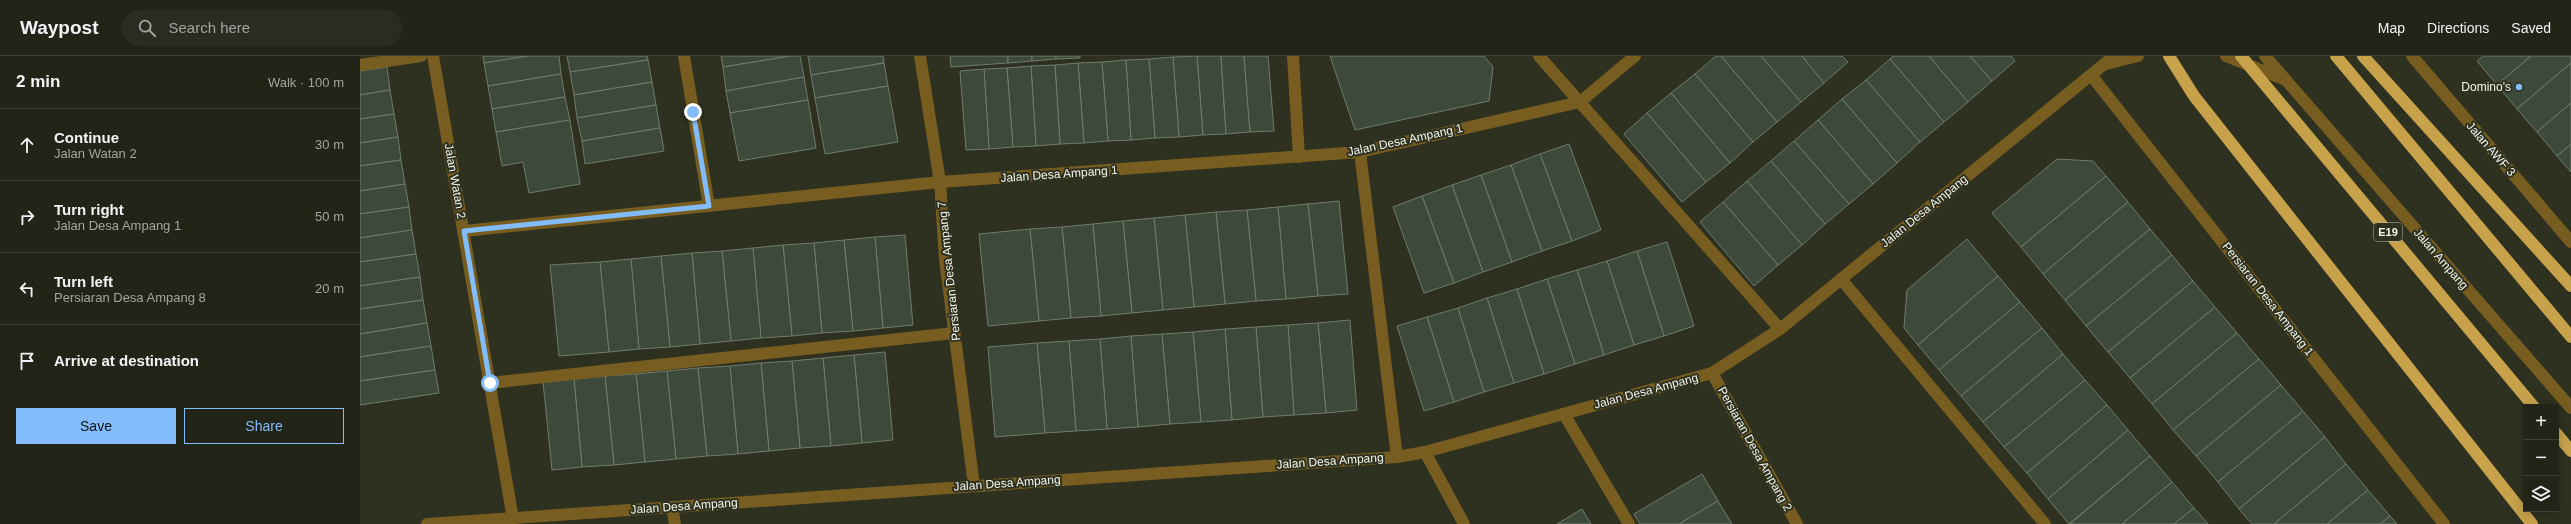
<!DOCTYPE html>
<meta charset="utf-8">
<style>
body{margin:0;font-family:Helvetica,sans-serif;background:#2a2c21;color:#f1f3f6}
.controls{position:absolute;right:12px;bottom:12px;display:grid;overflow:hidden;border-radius:0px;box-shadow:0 2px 10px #0003}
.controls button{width:36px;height:36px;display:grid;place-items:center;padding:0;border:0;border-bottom:1px solid #3f4137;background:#222418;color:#f1f3f6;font:20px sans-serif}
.stop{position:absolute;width:12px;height:12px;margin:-9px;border:3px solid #83bcfb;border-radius:50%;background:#fff}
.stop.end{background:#83bcfb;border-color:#fff;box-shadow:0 1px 4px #0008}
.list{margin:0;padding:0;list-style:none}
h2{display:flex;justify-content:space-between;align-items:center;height:52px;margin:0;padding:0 16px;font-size:17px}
h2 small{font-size:13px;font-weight:400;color:#a2a4a2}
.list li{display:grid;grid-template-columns:26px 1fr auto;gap:12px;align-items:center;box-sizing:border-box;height:72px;padding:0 16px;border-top:1px solid #3f4137}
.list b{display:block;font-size:15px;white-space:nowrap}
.list p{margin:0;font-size:13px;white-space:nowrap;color:#a2a4a2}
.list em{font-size:13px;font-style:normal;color:#a2a4a2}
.actions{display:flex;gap:8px;padding:12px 16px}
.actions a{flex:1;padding:9px 0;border:1px solid #83bcfb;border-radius:0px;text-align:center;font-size:14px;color:#83bcfb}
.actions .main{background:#83bcfb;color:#111}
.icon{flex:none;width:22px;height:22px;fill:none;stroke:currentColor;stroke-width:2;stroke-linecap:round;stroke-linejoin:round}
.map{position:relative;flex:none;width:2211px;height:468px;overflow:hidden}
header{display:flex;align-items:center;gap:24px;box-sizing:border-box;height:56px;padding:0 20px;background:#222418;border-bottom:1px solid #3f4137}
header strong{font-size:19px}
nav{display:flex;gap:22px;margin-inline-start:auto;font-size:14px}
.search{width:280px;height:36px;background:#2a2c21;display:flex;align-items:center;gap:10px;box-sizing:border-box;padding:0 14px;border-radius:22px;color:#a2a4a2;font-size:15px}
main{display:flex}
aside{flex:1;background:#222418}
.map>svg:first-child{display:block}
.building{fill:#3d4a3b;stroke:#6f7d6d}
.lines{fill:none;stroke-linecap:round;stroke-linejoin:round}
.minor{stroke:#775e20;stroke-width:12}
.highway{stroke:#c7a24b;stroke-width:12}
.highway-bridge{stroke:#c7a24b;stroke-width:12}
.route{stroke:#83bcfb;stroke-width:5}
.poi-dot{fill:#83bcfb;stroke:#2e3020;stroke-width:1.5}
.labels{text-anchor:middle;stroke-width:4;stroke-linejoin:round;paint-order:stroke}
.shield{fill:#2e3020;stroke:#b8baad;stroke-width:1}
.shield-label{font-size:11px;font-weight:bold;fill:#f3f5ea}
.poi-label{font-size:12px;fill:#f3f5ea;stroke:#2e3020;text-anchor:end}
.street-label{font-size:12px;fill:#f3f5ea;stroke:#2e3020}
</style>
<header>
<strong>Waypost</strong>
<div class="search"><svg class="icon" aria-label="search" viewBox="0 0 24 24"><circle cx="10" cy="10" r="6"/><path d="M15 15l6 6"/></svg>Search here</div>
<nav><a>Map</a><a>Directions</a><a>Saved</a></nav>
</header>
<main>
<aside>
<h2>2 min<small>Walk · 100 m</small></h2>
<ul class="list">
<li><svg class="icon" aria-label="ahead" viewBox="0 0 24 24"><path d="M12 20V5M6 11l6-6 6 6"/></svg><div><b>Continue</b><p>Jalan Watan 2</p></div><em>30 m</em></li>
<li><svg class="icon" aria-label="right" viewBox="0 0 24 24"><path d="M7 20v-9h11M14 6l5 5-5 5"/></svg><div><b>Turn right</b><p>Jalan Desa Ampang 1</p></div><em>50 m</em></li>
<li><svg class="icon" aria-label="left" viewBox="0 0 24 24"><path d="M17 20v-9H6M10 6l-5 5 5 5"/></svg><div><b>Turn left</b><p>Persiaran Desa Ampang 8</p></div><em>20 m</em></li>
<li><svg class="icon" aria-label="arrive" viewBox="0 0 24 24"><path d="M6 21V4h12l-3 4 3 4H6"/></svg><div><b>Arrive at destination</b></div></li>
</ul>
<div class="actions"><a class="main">Save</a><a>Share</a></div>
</aside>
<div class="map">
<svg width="2211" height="468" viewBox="0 0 2211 468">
<rect width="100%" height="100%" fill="#2e3020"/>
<g class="building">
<path d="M 123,0 L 168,0 L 124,7 Z"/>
<path d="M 168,0 L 199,0 L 201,18 L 128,30 L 124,7 Z"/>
<path d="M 207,0 L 287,0 L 288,4 L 210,16 Z"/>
<path d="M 361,0 L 431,0 L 363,11 Z"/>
<path d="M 431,0 L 440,0 L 444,21 L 366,35 L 363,11 Z"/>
<path d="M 448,0 L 523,0 L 524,7 L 451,19 Z"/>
<path d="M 590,0 L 648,0 L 648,7 L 591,11 Z"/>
<path d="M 648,0 L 672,0 L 672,5 L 648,7 Z"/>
<path d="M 672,0 L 696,0 L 696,3 L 672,5 Z"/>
<path d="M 696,0 L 720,0 L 720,2 L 696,3 Z"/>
<path d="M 837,0 L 861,0 L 866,78 L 843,79 Z"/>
<path d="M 837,0 L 843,79 L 819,81 L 813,1 Z"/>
<path d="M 861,0 L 884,0 L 890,76 L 866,78 Z"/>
<path d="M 884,0 L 908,0 L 914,75 L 890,76 Z"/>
<path d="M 970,0 L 1124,0 L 1133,11 L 1129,45 L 995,74 Z"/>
<path d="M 1356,0 L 1361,0 L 1417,66 L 1393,86 L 1335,18 Z"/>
<path d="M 1361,0 L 1401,0 L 1441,46 L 1417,66 Z"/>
<path d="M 1401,0 L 1442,0 L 1464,27 L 1441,46 Z"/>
<path d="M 1442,0 L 1482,0 L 1488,6 L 1464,27 Z"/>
<path d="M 1533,0 L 1569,0 L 1608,46 L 1584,66 L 1530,3 Z"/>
<path d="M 1569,0 L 1610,0 L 1632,25 L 1608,46 Z"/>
<path d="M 1610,0 L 1651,0 L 1655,5 L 1632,25 Z"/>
<path d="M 2123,0 L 2171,0 L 2137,29 L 2117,5 Z"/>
<path d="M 2171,0 L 2211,0 L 2211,7 L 2157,53 L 2137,29 Z"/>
<path d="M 813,1 L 819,81 L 795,82 L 789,3 Z"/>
<path d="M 789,3 L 795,82 L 771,84 L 766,4 Z"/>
<path d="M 1530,3 L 1584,66 L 1560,86 L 1506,24 Z"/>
<path d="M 288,4 L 292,26 L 214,39 L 210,16 Z"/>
<path d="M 766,4 L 771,84 L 748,85 L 742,6 Z"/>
<path d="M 742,6 L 748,85 L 724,87 L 718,7 Z"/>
<path d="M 524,7 L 528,30 L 455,42 L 451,19 Z"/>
<path d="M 718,7 L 724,87 L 700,88 L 695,9 Z"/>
<path d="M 2211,7 L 2211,47 L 2177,76 L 2157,53 Z"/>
<path d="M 695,9 L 700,88 L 676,90 L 671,10 Z"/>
<path d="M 671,10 L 676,90 L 653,91 L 647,12 Z"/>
<path d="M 27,11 L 30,34 L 0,39 L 0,15 Z"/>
<path d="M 647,12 L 653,91 L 629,93 L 624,13 Z"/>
<path d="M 624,13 L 629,93 L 606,94 L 600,15 Z"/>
<path d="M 201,18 L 205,41 L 132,53 L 128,30 Z"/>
<path d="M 1335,18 L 1393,86 L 1370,107 L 1311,37 Z"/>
<path d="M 444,21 L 448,44 L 370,57 L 366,35 Z"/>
<path d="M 1506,24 L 1560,86 L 1537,107 L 1482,43 Z"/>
<path d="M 292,26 L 296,49 L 217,62 L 214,39 Z"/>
<path d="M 528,30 L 538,86 L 465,98 L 455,42 Z"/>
<path d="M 30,34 L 34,58 L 0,63 L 0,39 Z"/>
<path d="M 1311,37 L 1370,107 L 1346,126 L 1287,57 Z"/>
<path d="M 205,41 L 210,64 L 136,76 L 132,53 Z"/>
<path d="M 1482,43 L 1537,107 L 1513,128 L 1458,64 Z"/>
<path d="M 448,44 L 456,92 L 379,105 L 370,57 Z"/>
<path d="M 2211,47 L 2211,88 L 2197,100 L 2177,76 Z"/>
<path d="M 296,49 L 300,72 L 222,85 L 217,62 Z"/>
<path d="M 1287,57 L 1346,126 L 1322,146 L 1264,78 Z"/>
<path d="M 34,58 L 38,81 L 0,87 L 0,63 Z"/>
<path d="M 210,64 L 220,128 L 169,137 L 163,106 L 142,110 L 136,76 Z"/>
<path d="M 1458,64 L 1513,128 L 1489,148 L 1434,85 Z"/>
<path d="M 300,72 L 304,95 L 225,108 L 222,85 Z"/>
<path d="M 38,81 L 41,104 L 0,110 L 0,87 Z"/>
<path d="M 1434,85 L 1489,148 L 1465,168 L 1411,105 Z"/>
<path d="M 1209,88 L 1241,174 L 1212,185 L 1180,98 Z"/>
<path d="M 2211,88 L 2211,116 L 2197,100 Z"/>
<path d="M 1180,98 L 1212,185 L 1182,195 L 1151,109 Z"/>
<path d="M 1697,103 L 1733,105 L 1746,120 L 1661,191 L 1632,157 Z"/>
<path d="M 41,104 L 45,128 L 0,135 L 0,110 Z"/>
<path d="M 1411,105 L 1465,168 L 1442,189 L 1387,125 Z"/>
<path d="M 1151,109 L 1182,195 L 1152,206 L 1121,119 Z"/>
<path d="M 1121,119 L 1152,206 L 1123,216 L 1092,129 Z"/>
<path d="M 1746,120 L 1768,146 L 1683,218 L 1661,191 Z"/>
<path d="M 1387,125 L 1442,189 L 1418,209 L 1363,146 Z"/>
<path d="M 45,128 L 49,151 L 0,158 L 0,135 Z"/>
<path d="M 1092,129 L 1123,216 L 1094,227 L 1062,140 Z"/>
<path d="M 1062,140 L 1094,227 L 1064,237 L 1033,151 Z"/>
<path d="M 979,145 L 988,238 L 958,240 L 948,148 Z"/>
<path d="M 1363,146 L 1418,209 L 1394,230 L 1340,166 Z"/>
<path d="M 1768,146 L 1790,173 L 1705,244 L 1683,218 Z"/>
<path d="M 948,148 L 958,240 L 926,243 L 918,151 Z"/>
<path d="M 49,151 L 52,174 L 0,182 L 0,158 Z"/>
<path d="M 918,151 L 926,243 L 896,245 L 887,154 Z"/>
<path d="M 887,154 L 896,245 L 865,248 L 856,156 Z"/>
<path d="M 856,156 L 865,248 L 834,251 L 825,159 Z"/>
<path d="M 825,159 L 834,251 L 803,254 L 794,162 Z"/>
<path d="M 794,162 L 803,254 L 772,257 L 763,165 Z"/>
<path d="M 763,165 L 772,257 L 741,260 L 733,168 Z"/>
<path d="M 733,168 L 741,260 L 711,262 L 702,171 Z"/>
<path d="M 702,171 L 711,262 L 679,265 L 670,173 Z"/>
<path d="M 670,173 L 679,265 L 628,270 L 619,178 Z"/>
<path d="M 1790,173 L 1812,199 L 1726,270 L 1705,244 Z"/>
<path d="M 52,174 L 56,198 L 0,206 L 0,182 Z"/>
<path d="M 545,179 L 553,269 L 523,272 L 515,181 Z"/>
<path d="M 515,181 L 523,272 L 493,275 L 484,184 Z"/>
<path d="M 1607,183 L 1638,220 L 1558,289 L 1544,272 L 1547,234 Z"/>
<path d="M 484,184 L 493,275 L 462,277 L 454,187 Z"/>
<path d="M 1307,186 L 1334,270 L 1304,280 L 1277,195 Z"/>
<path d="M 454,187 L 462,277 L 432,280 L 423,189 Z"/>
<path d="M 423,189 L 432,280 L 401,282 L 393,192 Z"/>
<path d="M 393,192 L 401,282 L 371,285 L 362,195 Z"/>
<path d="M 362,195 L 371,285 L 340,288 L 332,197 Z"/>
<path d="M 1277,195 L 1304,280 L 1274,289 L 1247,205 Z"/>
<path d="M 332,197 L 340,288 L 310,291 L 301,200 Z"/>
<path d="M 56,198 L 60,221 L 0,230 L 0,206 Z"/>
<path d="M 1812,199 L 1833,225 L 1748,296 L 1726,270 Z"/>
<path d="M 301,200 L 310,291 L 279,293 L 271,203 Z"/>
<path d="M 271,203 L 279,293 L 249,296 L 240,206 Z"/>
<path d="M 1247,205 L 1274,289 L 1244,299 L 1217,214 Z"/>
<path d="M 240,206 L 249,296 L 199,300 L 190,209 Z"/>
<path d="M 1217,214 L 1244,299 L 1215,308 L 1187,223 Z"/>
<path d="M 1638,220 L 1660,246 L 1579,314 L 1558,289 Z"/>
<path d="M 60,221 L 63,244 L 0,253 L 0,230 Z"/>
<path d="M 1187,223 L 1215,308 L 1184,318 L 1157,233 Z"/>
<path d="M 1833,225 L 1855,251 L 1770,322 L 1748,296 Z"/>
<path d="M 1157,233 L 1184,318 L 1154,327 L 1127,242 Z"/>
<path d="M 1127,242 L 1154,327 L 1124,336 L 1098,252 Z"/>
<path d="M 63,244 L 67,267 L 0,278 L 0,253 Z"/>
<path d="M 1660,246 L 1682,272 L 1601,340 L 1579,314 Z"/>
<path d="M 1855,251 L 1877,277 L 1792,348 L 1770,322 Z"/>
<path d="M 1098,252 L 1124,336 L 1094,346 L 1067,261 Z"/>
<path d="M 1067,261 L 1094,346 L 1064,355 L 1037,270 Z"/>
<path d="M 990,264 L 997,354 L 966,357 L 958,267 Z"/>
<path d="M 67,267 L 71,290 L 0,301 L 0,278 Z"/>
<path d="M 958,267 L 966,357 L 934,359 L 928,269 Z"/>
<path d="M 928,269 L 934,359 L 903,361 L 896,271 Z"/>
<path d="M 896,271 L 903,361 L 872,364 L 865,273 Z"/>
<path d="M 1682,272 L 1703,298 L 1623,366 L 1601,340 Z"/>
<path d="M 865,273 L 872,364 L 841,366 L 833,276 Z"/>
<path d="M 833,276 L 841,366 L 810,368 L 802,278 Z"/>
<path d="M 1877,277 L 1899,303 L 1813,374 L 1792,348 Z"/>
<path d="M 802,278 L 810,368 L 778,371 L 771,280 Z"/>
<path d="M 771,280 L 778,371 L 747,373 L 740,283 Z"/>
<path d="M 740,283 L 747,373 L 716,375 L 709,285 Z"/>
<path d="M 709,285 L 716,375 L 685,377 L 677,287 Z"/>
<path d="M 677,287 L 685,377 L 635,381 L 628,291 Z"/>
<path d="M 71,290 L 75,314 L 0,325 L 0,301 Z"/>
<path d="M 525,296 L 533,384 L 502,387 L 494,299 Z"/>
<path d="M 1703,298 L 1725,324 L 1644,391 L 1623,366 Z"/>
<path d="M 494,299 L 502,387 L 471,390 L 463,302 Z"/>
<path d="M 463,302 L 471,390 L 440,392 L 432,305 Z"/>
<path d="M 1899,303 L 1921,329 L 1836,400 L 1813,374 Z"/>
<path d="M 432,305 L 440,392 L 409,395 L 401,307 Z"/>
<path d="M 401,307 L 409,395 L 378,398 L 370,310 Z"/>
<path d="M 370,310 L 378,398 L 347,400 L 338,312 Z"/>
<path d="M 338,312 L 347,400 L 316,403 L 307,315 Z"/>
<path d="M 75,314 L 79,337 L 0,349 L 0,325 Z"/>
<path d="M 307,315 L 316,403 L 285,406 L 276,318 Z"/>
<path d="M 276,318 L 285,406 L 254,409 L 245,320 Z"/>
<path d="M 245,320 L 254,409 L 222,411 L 214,323 Z"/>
<path d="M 214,323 L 222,411 L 192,414 L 183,326 Z"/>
<path d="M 1725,324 L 1747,349 L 1667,417 L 1644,391 Z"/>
<path d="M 1921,329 L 1943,355 L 1858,426 L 1836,400 Z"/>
<path d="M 1747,349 L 1768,374 L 1688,443 L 1667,417 Z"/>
<path d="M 1943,355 L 1965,381 L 1879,453 L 1858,426 Z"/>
<path d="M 1768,374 L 1790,400 L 1709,468 L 1688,443 Z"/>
<path d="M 1965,381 L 1986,408 L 1914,468 L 1892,468 L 1879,453 Z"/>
<path d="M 1790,400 L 1812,426 L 1762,468 L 1710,468 Z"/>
<path d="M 1986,408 L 2008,434 L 1967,468 L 1914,468 Z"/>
<path d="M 1342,418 L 1358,445 L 1319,468 L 1280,468 L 1274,458 Z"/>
<path d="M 1812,426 L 1834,452 L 1814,468 L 1762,468 Z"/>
<path d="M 2008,434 L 2030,460 L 2020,468 L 1967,468 Z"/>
<path d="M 1358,445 L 1372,468 L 1319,468 Z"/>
<path d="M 1834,452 L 1848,468 L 1814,468 Z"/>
<path d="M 1222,453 L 1231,468 L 1197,468 Z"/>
<path d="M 2030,460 L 2037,468 L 2020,468 Z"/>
</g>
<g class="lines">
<g class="minor">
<path d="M 73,0 L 153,463"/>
<path d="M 324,0 L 349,150"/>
<path d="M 560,0 L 580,126 L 585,203 L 614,430"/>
<path d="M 933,0 L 939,101"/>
<path d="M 1179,0 L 1420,273"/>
<path d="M 1866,0 L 1923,23"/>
<path d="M 1905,0 L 2211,352"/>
<path d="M 2052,0 L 2211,186"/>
<path d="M 1746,8 L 1778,0"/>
<path d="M 0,9 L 61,0"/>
<path d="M 1731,19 L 2084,468"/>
<path d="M 1000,96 L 1037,401"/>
<path d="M 104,175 L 580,126 L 1000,96 L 1220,46 L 1275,0"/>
<path d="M 1481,223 L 1685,468"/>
<path d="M 1352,317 L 1437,468"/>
<path d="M 130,327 L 594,277"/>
<path d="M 1204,358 L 1269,468"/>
<path d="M 1065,396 L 1104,468"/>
<path d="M 312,451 L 315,468"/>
<path d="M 67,468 L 1037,401 L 1065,396 L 1352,317 L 1420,273 L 1754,0"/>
</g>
<g class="highway">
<path d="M 1809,0 L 1834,40 L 2172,468"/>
<path d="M 1976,0 L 2211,281"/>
<path d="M 2003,0 L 2211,230"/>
<path d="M 2196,377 L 2211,395"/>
</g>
<path class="highway-bridge" d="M 1881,0 L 2174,351"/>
</g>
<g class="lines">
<path class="route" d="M 130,327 L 104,175 L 349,150 L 333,56"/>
</g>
<circle class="poi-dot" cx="2159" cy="31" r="4"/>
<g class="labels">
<rect class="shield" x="2014" y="167" width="28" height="18" rx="3"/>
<g class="shield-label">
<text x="2028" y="180">E19</text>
</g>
<g class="poi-label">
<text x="2151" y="35">Domino's</text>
</g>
<g class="street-label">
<text transform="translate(1045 84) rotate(-12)" y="4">Jalan Desa Ampang 1</text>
<text transform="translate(2131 93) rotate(49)" y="4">Jalan AWF 3</text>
<text transform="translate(699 118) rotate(-4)" y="4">Jalan Desa Ampang 1</text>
<text transform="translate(95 125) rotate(80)" y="4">Jalan Watan 2</text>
<text transform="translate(1564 155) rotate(-39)" y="4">Jalan Desa Ampang</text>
<text transform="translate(2081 203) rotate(49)" y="4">Jalan Ampang</text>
<text transform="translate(589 215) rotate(-96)" y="4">Persiaran Desa Ampang 7</text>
<text transform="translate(1908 243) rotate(52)" y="4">Persiaran Desa Ampang 1</text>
<text transform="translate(1286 335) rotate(-15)" y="4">Jalan Desa Ampang</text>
<text transform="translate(1395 393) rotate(61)" y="4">Persiaran Desa Ampang 2</text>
<text transform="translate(970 405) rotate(-4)" y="4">Jalan Desa Ampang</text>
<text transform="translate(647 427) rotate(-4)" y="4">Jalan Desa Ampang</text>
<text transform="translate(324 450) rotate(-4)" y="4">Jalan Desa Ampang</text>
</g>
</g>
</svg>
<div class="controls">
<button>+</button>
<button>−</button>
<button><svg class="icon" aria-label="layers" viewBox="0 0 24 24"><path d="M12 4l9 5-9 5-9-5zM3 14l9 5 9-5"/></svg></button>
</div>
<div class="stop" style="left:130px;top:327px"></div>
<div class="stop end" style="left:333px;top:56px"></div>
</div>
</main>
